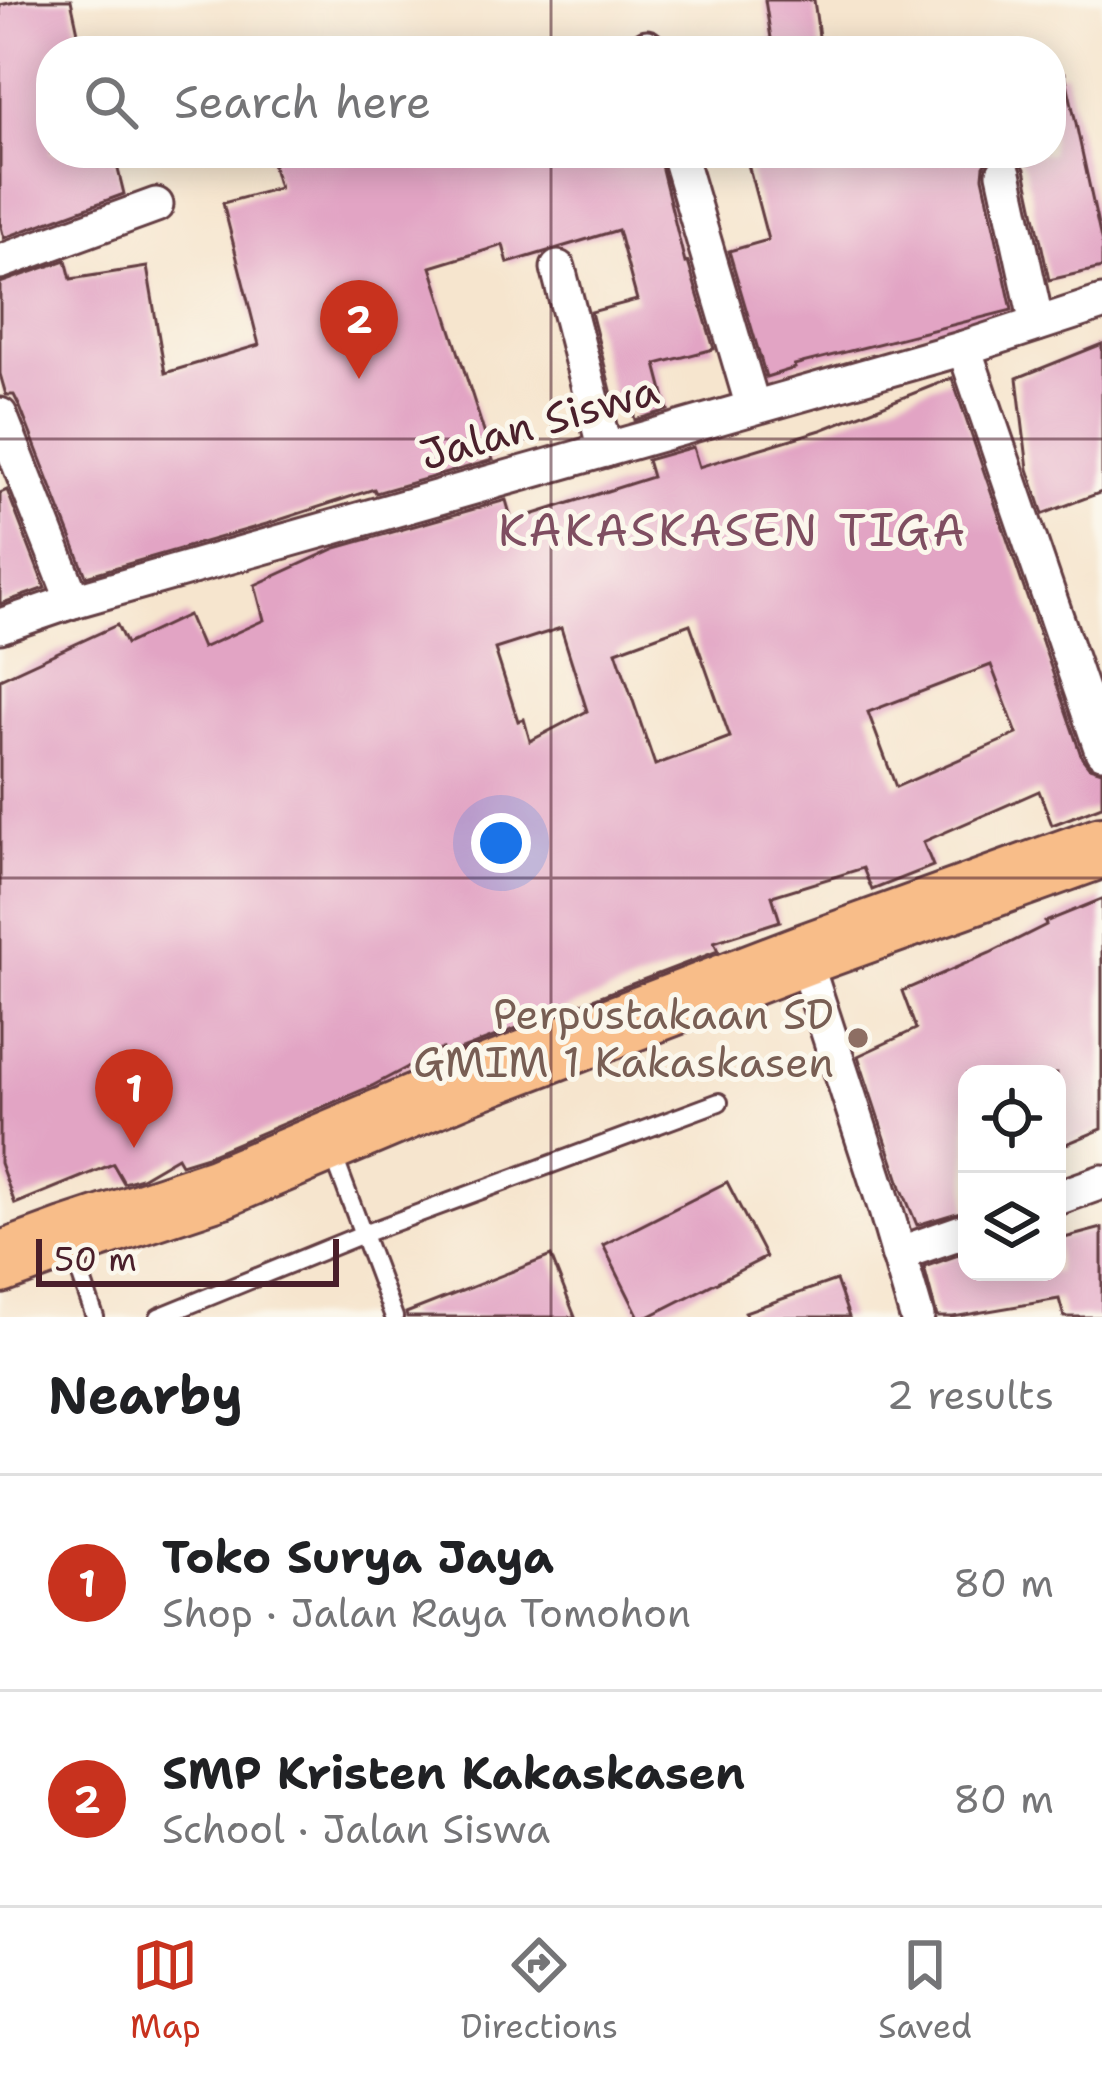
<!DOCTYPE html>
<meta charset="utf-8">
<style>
body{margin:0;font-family:"Shantell Sans",sans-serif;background:#f2f2f2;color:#202124}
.controls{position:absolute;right:36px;bottom:36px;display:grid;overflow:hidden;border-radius:24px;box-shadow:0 6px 30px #0003}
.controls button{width:108px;height:108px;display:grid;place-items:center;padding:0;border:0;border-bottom:3px solid #e0e0e0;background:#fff;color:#202124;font:60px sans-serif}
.scale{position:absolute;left:36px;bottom:30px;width:303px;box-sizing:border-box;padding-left:12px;border:6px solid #4a1f2b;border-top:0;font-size:33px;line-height:42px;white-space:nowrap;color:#4a1f2b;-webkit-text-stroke:9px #fbf7ec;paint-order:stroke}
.you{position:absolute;left:501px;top:843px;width:42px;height:42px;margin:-30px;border:9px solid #fff;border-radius:50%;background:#1a73e8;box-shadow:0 0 0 18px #1a73e833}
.badge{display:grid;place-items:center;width:78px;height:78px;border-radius:50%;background:#c8321e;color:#fff;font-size:39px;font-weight:700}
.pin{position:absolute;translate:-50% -99px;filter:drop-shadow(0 3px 6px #0008)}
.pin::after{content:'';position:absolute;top:63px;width:42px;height:36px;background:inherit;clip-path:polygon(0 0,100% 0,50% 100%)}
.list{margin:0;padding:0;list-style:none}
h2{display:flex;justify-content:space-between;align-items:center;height:156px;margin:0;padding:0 48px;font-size:51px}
h2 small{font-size:39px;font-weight:400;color:#757577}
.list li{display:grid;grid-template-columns:78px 1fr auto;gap:36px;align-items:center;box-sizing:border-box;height:216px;padding:0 48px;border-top:3px solid #e0e0e0}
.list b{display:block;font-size:45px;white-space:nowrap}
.list p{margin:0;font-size:39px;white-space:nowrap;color:#757577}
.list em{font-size:39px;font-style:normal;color:#757577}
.icon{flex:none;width:66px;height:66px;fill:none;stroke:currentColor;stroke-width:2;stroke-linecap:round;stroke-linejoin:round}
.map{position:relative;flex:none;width:1102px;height:1317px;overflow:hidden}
.search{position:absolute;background:#fff;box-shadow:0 6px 30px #0003;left:36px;right:36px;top:36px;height:132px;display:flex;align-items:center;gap:30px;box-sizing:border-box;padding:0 42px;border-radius:48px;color:#757577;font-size:45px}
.sheet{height:588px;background:#fff}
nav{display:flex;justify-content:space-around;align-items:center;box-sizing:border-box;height:168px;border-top:3px solid #e0e0e0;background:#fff;font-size:33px;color:#757577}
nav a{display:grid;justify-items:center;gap:6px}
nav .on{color:#c8321e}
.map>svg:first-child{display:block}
.building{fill:#e2a4c4;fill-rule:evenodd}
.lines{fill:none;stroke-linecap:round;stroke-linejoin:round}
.lane-casing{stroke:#643d43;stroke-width:22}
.street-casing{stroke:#643d43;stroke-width:39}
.highway-casing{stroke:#643d43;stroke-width:66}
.lane{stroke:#fff;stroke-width:16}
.street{stroke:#fff;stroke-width:33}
.highway{stroke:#f8bd89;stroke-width:60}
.grid{fill:none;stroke:#4a1f2b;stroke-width:3;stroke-opacity:0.55}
.education-dot{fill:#8d6e63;stroke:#fbf7ec;stroke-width:4.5}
.labels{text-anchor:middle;stroke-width:10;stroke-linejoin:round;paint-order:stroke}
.street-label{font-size:42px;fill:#4a1f2b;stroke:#fbf7ec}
.education-label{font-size:42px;fill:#785e54;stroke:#fbf7ec;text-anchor:end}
.neighbourhood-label{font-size:45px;letter-spacing:3px;fill:#7f4e61;stroke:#fbf7ec}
</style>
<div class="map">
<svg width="1102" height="1317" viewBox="0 0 1102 1317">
<rect width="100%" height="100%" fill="#fbf7ec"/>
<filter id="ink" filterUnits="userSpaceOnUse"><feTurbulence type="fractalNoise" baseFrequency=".00833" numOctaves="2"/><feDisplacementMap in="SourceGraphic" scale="24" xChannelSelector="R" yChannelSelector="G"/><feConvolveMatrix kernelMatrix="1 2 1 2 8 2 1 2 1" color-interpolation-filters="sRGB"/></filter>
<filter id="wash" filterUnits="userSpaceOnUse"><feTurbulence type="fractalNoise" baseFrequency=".004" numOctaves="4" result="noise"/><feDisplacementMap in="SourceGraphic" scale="48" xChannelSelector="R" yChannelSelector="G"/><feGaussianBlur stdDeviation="2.7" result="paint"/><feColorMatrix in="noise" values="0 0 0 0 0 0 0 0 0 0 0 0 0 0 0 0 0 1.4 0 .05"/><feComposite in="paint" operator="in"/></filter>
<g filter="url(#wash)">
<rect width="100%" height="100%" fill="#f6e5ce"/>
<g id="blocks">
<g class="building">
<path d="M 24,0 L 71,0 L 82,51 L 51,51 L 51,153 L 114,153 L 124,194 L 4,238 L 0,223 L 0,5 Z"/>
<path d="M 765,0 L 814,0 L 821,51 L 773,51 Z"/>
<path d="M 1065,73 L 1102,244 L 1102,268 L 1049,280 L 1025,169 L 1019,158 L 1010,153 L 1051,153 L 1051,75 Z"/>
<path d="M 269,153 L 658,153 L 685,263 L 688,262 L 714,349 L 656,364 L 668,410 L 635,420 L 629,398 L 614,402 L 591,312 L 637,300 L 618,230 L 508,263 L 503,245 L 431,267 L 493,460 L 376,493 L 374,489 L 270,523 L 86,576 L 20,407 L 14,395 L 6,395 L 0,374 L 0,283 L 66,260 L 71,279 L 147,267 L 165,373 L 259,345 L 223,203 L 279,188 Z"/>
<path d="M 745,153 L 998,153 L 989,158 L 984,166 L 983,177 L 1012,310 L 794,365 L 795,368 L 766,377 L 729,251 L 768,240 Z"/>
<path d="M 1102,344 L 1102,492 L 1043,514 L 1028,469 L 1017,378 Z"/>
<path d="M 952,378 L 1082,758 L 1089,767 L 1102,771 L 1102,806 L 1052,825 L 1039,791 L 923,842 L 933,866 L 872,890 L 863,868 L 772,896 L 780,921 L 714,942 L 718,951 L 444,1056 L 442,1049 L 372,1086 L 207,1156 L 181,1164 L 177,1157 L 141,1178 L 124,1183 L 113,1164 L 15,1204 L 0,1163 L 0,679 L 117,625 L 126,644 L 188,615 L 202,648 L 264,620 L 255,585 L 336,548 L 506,500 L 512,521 L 652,477 L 647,460 L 693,447 L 699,467 L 821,430 ZM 690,624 L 730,737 L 655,765 L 616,651 ZM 561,628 L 587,711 L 530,741 L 524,719 L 518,721 L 495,649 ZM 991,665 L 1017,734 L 896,787 L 868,712 Z"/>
<path d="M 7,490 L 45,588 L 0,604 L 0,493 Z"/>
<path d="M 1102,899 L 1102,1129 L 1057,1148 L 1057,1074 L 967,1074 L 967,1210 L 917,1225 L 901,1187 L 858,1056 L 916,1029 L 902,991 L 990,953 L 1046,925 L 1045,922 Z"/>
<path d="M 727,1182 L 766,1257 L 648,1317 L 639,1317 L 603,1245 Z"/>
<path d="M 1102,1228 L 1102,1317 L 1064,1317 L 1059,1299 L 953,1317 L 937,1317 L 924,1267 L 967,1252 L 967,1272 L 1057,1272 L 1057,1240 Z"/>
<path d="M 551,1256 L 575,1317 L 407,1317 L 406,1313 Z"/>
<path d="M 836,1280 L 849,1317 L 746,1317 L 745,1312 Z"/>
</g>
</g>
</g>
<g filter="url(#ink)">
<use href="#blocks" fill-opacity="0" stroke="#643d43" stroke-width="3"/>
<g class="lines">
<defs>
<g id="lane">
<path d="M 331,1149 L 394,1317"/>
<path d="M 72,1250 L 95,1317"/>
<path d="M 159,1317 L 363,1234 L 719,1102"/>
</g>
<g id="street">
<path d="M 647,47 L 648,51"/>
<path d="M 678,153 L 753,407"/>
<path d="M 1004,173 L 1037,324"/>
<path d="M 0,262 L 156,205"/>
<path d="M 558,268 L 605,450"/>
<path d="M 964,348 L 1102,751"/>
<path d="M 0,415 L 73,601"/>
<path d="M 0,626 L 73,601 L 964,348 L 1102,303"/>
<path d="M 803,955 L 885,1207 L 917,1317"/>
<path d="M 1057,1198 L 1102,1182"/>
<path d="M 898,1254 L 967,1230"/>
</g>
<path id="highway" d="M 0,1263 L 68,1238 L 219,1188 L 461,1086 L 803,955 L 1102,847"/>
</defs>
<use href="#lane" class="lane-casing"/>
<use href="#street" class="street-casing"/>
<use href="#highway" class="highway-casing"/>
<use href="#lane" class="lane"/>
<use href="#street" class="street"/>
<use href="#highway" class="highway"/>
</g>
</g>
<path class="grid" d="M 551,0 L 551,51M 551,153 L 551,1317M 0,439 L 1102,439M 0,878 L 1102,878"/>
<circle class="education-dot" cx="858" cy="1038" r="12"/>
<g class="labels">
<g class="street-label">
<text transform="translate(539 422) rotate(-16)" y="15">Jalan Siswa</text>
</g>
<g class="education-label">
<text x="834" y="1029">Perpustakaan SD<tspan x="834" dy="48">GMIM 1 Kakaskasen</tspan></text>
</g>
<g class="neighbourhood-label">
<text x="733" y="546">KAKASKASEN TIGA</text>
</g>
</g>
</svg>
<div class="controls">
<button><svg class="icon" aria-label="locate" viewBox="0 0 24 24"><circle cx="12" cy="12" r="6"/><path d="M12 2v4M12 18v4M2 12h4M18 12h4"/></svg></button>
<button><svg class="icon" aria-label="layers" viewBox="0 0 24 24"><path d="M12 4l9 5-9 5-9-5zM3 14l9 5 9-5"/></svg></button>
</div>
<div class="scale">50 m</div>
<div class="you"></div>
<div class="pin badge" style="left:134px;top:1148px">1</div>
<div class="pin badge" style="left:359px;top:379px">2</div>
<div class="search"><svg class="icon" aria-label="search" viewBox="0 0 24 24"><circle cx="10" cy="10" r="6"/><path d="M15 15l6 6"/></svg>Search here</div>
</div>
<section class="sheet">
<h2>Nearby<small>2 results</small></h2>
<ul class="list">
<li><span class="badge">1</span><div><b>Toko Surya Jaya</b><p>Shop · Jalan Raya Tomohon</p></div><em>80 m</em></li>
<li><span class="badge">2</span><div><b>SMP Kristen Kakaskasen</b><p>School · Jalan Siswa</p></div><em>80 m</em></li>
</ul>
</section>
<nav>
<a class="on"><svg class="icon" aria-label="map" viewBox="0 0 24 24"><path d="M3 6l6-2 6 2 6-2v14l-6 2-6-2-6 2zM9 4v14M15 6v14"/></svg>Map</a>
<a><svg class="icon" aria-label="directions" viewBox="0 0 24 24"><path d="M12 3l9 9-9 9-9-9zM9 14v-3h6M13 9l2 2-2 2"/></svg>Directions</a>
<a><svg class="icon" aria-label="saved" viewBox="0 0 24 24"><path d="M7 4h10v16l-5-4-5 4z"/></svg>Saved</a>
</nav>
